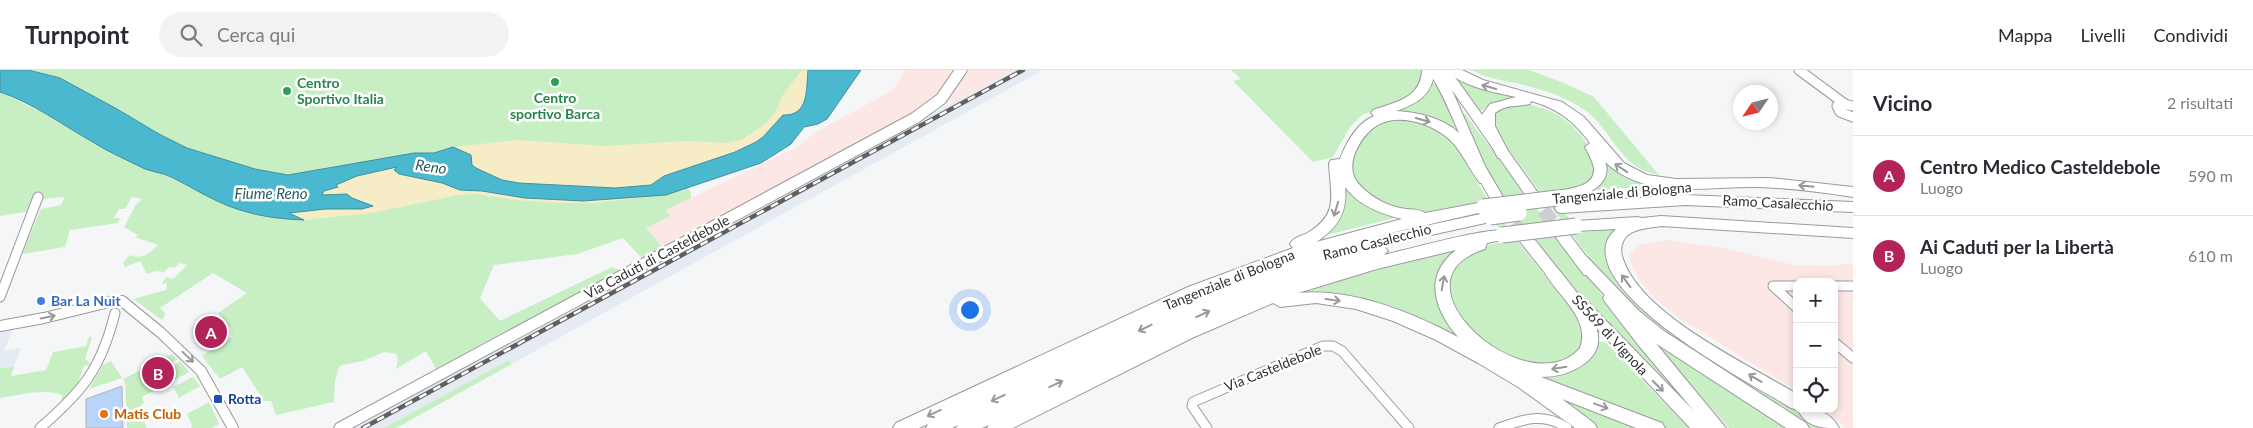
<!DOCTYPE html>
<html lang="it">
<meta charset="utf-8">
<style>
body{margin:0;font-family:Lato,sans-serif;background:#f2f2f3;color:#2b2b33}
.controls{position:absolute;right:15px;bottom:15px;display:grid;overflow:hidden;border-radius:10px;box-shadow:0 2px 8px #0003}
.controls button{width:45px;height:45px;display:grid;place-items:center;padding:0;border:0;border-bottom:1px solid #e1e1e2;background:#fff;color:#2b2b33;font:25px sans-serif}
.compass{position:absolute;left:1733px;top:15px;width:45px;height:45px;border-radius:50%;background:#fff;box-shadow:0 2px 8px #0003;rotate:235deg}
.you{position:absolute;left:969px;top:239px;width:18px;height:18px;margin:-12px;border:4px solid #fff;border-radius:50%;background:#1a73e8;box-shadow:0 0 0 8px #1a73e833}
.badge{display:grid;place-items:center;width:32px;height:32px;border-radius:50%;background:#b22459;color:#fff;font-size:16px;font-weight:700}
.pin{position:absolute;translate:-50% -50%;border:2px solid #fff;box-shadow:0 1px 5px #0006}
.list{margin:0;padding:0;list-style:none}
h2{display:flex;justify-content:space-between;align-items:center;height:65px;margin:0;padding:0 20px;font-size:21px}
h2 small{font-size:16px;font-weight:400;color:#7c7c81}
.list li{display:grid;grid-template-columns:32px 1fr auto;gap:15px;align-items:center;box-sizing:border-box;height:80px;padding:0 20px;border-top:1px solid #e1e1e2}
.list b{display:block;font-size:19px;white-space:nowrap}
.list p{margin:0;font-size:16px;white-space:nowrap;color:#7c7c81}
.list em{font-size:16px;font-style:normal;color:#7c7c81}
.icon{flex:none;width:28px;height:28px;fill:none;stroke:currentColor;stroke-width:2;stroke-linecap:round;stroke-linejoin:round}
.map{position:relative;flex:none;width:1853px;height:358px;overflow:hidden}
header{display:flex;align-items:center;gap:30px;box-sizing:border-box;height:70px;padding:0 25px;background:#fff;border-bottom:1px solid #e1e1e2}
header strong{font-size:24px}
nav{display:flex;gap:28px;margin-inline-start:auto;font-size:18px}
.search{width:350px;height:45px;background:#f2f2f3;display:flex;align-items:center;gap:12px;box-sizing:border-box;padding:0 18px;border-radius:28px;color:#7c7c81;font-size:19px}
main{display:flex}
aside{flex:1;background:#fff}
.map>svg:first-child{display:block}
.industrial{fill:#fce7e4}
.built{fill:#e5ebf3}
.green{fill:#c8efc3}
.sand{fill:#f6edc7}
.water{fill:#4ab8ce;stroke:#428f9f}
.building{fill:#b8d4fb;stroke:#b4b5b6}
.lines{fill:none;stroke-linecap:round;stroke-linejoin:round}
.trunk-tunnel{stroke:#ceced0;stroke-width:14;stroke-dasharray:14 7;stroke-linecap:butt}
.minor-casing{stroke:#999a9c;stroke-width:11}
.tertiary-casing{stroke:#999a9c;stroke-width:12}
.secondary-casing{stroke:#999a9c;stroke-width:13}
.trunk-casing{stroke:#999a9c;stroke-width:2}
.motorway-casing{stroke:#999a9c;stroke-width:2}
.minor{stroke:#fff;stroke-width:9}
.tertiary{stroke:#fff;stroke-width:10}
.secondary{stroke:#fff;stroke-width:11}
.trunk{fill:#fff;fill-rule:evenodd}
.motorway{fill:#fff;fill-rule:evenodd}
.rail-casing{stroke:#5f5f60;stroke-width:4.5}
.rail{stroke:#fff;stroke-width:2.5;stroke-dasharray:8;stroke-linecap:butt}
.motorway-bridge-casing{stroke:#999a9c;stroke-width:17;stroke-linecap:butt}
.motorway-bridge{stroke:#fff;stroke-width:15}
.oneway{stroke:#989898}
.leisure-dot{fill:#2e9e5b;stroke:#fff;stroke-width:2}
.shop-dot{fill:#3f7fe0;stroke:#fff;stroke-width:2}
.transit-dot{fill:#1a4fb4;stroke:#fff;stroke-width:2}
.food-dot{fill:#e8710a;stroke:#fff;stroke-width:2}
.labels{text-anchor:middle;stroke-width:5;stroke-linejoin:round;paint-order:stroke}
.leisure-label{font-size:14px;font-weight:bold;fill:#27864d;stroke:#fff;text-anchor:start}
.street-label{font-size:14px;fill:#303031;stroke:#fff}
.shop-label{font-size:14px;font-weight:bold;fill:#366cbe;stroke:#fff;text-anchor:start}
.transit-label{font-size:14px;font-weight:bold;fill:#164399;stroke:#fff;text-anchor:start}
.food-label{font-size:14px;font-weight:bold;fill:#c56008;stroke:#fff;text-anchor:start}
.water-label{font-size:15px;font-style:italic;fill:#2c5b64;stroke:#fff}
</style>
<header>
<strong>Turnpoint</strong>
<div class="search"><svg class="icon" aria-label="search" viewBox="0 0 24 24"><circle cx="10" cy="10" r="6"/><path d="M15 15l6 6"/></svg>Cerca qui</div>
<nav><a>Mappa</a><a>Livelli</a><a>Condividi</a></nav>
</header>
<main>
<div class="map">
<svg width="1853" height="358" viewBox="0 0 1853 358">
<rect width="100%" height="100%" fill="#f5f6f8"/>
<g class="industrial">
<path d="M 905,0 L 1016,0 L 952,33 L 940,26 L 908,47 L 642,188 L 623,168 L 671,146 L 666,140 L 798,77 L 813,64 L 893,20 Z"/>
<path d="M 1668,170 L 1723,178 L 1795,195 L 1831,196 L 1853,193 L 1853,358 L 1846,358 L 1824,339 L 1834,339 L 1834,212 L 1797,212 L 1797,321 L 1682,250 L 1654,228 L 1639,210 L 1628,186 L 1638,175 Z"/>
</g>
<g class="built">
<path d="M 1016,0 L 1043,0 L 396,358 L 353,358 L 952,33 Z"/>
<path d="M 13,259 L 4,281 L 21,278 L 2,327 L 0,328 L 0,261 Z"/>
</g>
<g class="green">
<path d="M 28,0 L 808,0 L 763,67 L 502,110 L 453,77 L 434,83 L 414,83 L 288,105 L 255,99 L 187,78 L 159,64 L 117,39 L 60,8 Z"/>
<path d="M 1231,0 L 1424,0 L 1422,18 L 1404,29 L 1362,45 L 1350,57 L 1333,87 L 1313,92 L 1233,11 L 1241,9 Z"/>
<path d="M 1472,0 L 1529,0 L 1564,13 L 1594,27 L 1659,105 C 1653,103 1646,102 1641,99 C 1617,86 1608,57 1586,41 C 1565,26 1541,19 1516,13 C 1501,10 1485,8 1472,0 Z"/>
<path d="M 1455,5 L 1537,30 L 1518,28 L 1504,29 L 1480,41 Z"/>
<path d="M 1433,13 L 1437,14 L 1458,63 L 1451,60 L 1386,45 L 1420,29 Z"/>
<path d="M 0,22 L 48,45 L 124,89 L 193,117 L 215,130 L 244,142 L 285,149 L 289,144 L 399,104 L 417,109 L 682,121 L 687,118 L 691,122 L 691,128 L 666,140 L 671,146 L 646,158 L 662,177 L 642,188 L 623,168 L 577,184 L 494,195 L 480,228 L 499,250 L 502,250 L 612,197 L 620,200 L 436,299 L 426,281 L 396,299 L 398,290 L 396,284 L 384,282 L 363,291 L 342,295 L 339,297 L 335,311 L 334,332 L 276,345 L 271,331 L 264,331 L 242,297 L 220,309 L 202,286 L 232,267 L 231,259 L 218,243 L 247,223 L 213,203 L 160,238 L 166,244 L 162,250 L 133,229 L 166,220 L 167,213 L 162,214 L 166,207 L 173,209 L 187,195 L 180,193 L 174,198 L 169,197 L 164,202 L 156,201 L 147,204 L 140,191 L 125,197 L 123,192 L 130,185 C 143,190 149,183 158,175 L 135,167 L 138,165 L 124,157 L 135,136 L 142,129 L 132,127 L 125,139 L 119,139 L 114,148 L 120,148 L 118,153 L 70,160 L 65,177 L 22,184 L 41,139 L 61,135 L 65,127 L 31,130 L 26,142 L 0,146 Z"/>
<path d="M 1523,34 C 1561,38 1591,65 1597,103 L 1587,116 L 1550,123 L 1580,163 L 1618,158 L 1622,214 L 1825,358 L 1806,358 L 1676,275 L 1609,214 L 1496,63 L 1491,47 L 1501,37 Z"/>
<path d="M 1462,44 L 1465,44 L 1605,229 L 1712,358 L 1706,358 L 1600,249 L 1530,168 L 1492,113 Z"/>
<path d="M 1403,49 L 1427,54 L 1449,65 L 1486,127 L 1517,171 L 1581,251 L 1584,274 L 1571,290 L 1534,296 L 1478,272 L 1447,232 L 1452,199 L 1483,176 L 1508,171 L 1480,132 L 1418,143 L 1395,140 L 1356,117 L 1350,89 C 1368,60 1367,53 1403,49 Z"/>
<path d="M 1602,87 L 1653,115 L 1653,116 L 1598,120 L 1596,118 L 1605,107 Z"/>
<path d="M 1342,108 L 1398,147 L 1331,164 L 1329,163 Z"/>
<path d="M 1453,181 L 1455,183 L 1439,205 L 1472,275 L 1423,253 L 1308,222 L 1343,209 Z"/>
<path d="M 1647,264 L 1794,358 L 1729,358 Z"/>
<path d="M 89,267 L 92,267 L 85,290 L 87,290 L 91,295 L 84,296 L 77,315 L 65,331 L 62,330 L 62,325 C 45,318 18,325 0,328 L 0,298 L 14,297 L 11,306 L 46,300 L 53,282 L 86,276 Z"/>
<path d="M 1599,272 L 1605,272 L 1689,358 L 1665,358 L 1529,306 C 1558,305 1590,306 1599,272 Z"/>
<path d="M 172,284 L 178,289 L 154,302 L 154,305 L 158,307 L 180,291 L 189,302 L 142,327 L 144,333 L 138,338 L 147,358 L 127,358 L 125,313 L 123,309 Z"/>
<path d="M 509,290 L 512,294 L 396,358 L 384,358 Z"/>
<path d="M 111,291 L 122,308 L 89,319 L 103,295 Z"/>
<path d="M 193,307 L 200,316 L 179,328 L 173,317 Z"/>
<path d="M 1541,317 L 1644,358 L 1593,358 Z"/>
<path d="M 209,332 L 219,354 L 212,358 L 191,358 L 192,355 L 187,344 Z"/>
</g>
<g class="sand">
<path d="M 802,0 L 808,0 C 806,20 809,46 783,45 L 763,67 L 756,72 L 735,82 L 664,106 L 651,115 L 615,118 L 519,113 L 502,110 L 476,98 L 472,95 L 468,83 L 453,77 L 517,70 L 605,76 L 686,71 L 728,73 L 743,69 L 764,55 L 774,45 L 784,23 Z"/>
<path d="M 397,97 L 399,104 L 442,113 L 460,120 L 482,121 L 525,128 L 583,131 L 666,125 L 595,133 L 559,133 L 515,130 L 476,124 L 459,125 L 371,143 L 304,150 L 289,144 L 372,135 L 352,128 L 322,125 C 330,110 380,101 397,97 Z"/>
</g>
<path class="water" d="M 0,0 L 28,0 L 60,8 L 117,39 L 159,64 L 187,78 L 255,99 L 288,105 L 414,83 L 434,83 L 453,77 L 471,85 L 472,95 L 476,98 L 502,110 L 519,113 L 615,118 L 651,115 L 664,106 L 735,82 L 756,72 L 763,67 L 783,45 C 809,46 806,20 808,0 L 861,0 L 827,49 L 818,54 L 804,57 L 791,74 L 761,93 L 666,125 L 583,131 L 525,128 L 482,121 L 460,120 L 442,113 L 399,104 L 394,100 L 397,97 L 357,106 L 336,115 L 338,117 L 324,121 L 322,125 L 347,124 L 352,128 L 373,136 L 362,139 L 325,139 L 289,143 L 304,150 C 273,149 243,144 215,130 C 200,123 186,114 171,107 C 163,103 153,102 145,99 C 127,90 108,82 91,71 C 61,54 33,33 0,22 Z"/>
<g class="building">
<path d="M 215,251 L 225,260 L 208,271 L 198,263 Z"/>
<path d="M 122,316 L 123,358 L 86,358 L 86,329 Z"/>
</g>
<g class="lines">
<g class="trunk-tunnel">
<path d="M 1531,123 L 1562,165"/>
<path d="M 1502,136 L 1526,169"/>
</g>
<defs>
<g id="minor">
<path d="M 1799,0 L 1845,34"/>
<path d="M 1853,36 L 1843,34 L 1837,36 L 1840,42 L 1853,47"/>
<path d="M 1797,216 L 1773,216 L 1797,238"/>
<path d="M 1834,216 L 1853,216"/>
<path d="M 0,227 L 38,127"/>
<path d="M 1834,272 L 1853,288"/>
<path d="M 40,358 C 83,321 101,299 115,243"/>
<path d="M 1207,358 L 1192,336 L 1193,332 L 1323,276 L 1333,276 L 1342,281 L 1409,358"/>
<path d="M 1499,358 C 1524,349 1544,342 1567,358"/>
</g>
<path id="tertiary" d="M 0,256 L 44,248 L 109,232 L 122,231 L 160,262 L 201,301 L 233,358"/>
<path id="secondary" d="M 340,358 L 915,48 L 941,29 L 961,0"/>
<g id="trunk">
<path d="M 1428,0 L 1450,0 L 1536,120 L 1538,123 L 1536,126 L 1526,126 L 1452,20 L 1485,96 L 1503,127 L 1501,130 L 1491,130 C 1466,89 1454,41 1428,0 Z"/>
<path d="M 1562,160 L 1567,161 L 1594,197 L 1596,201 L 1594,205 L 1584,205 L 1557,169 L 1555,165 L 1557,161 Z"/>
<path d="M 1526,164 L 1531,165 L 1566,209 L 1568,213 L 1566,217 L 1561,218 L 1556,217 L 1521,173 L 1519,169 L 1521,165 Z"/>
<path d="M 1610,222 L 1615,224 L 1726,358 L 1690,358 L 1574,234 L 1576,230 L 1581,228 L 1586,230 L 1694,341 L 1639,276 L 1605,232 L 1603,228 L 1605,224 Z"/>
</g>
<g id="motorway">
<path d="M 1422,0 L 1434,0 C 1434,24 1417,34 1396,41 C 1419,42 1448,49 1464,68 C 1473,80 1480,94 1490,107 L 1492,110 L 1490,113 L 1480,113 C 1468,98 1460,76 1444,65 C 1427,53 1402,45 1382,53 C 1363,60 1342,95 1358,113 C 1368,125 1385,135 1400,138 C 1408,140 1419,138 1425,143 L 1483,132 L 1488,133 L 1490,137 L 1488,141 L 1483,142 L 1369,168 L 1490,142 L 1495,143 L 1497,147 L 1495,151 L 1490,152 L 1381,176 L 1385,177 L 1388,181 L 1384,185 C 1405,180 1492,156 1507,161 L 1509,165 L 1507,169 L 1487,173 L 1485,179 C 1383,211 1529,337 1580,278 C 1591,249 1558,226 1545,203 L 1548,199 L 1553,197 L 1558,199 C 1576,222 1621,268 1584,294 C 1571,303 1558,307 1541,307 L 1662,353 L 1665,358 L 1636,358 L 1562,329 L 1594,353 L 1597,358 L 1575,358 L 1518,317 L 1478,293 L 1436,270 L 1393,251 L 1356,239 L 1316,233 L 1280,237 L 1273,233 L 1192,268 L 1013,358 L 987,358 L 989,355 L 982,358 L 956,358 L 958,355 L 952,358 L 926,358 L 928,354 L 919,358 L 893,358 L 896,353 L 1188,217 L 1293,178 L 1290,174 C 1293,167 1302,166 1309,162 C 1340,143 1330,123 1329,93 L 1331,90 L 1340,89 C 1346,73 1357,53 1374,46 L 1371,43 L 1373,40 C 1396,32 1421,28 1422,0 ZM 1345,117 C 1358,135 1381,144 1402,149 L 1316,172 C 1337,159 1348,142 1345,117 ZM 1456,180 C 1423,205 1434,240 1458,267 C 1411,242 1352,218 1298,223 L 1377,199 Z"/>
<path d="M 1447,0 L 1462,0 L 1483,10 L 1562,32 L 1584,47 L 1624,93 L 1647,105 L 1676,109 L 1770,108 L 1853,117 L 1853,127 C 1822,122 1790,118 1758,117 C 1706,116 1647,131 1605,92 C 1616,118 1570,135 1550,130 L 1548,126 L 1550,122 C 1563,119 1594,119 1594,100 C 1594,93 1588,83 1585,77 L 1590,73 C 1574,51 1557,38 1531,31 L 1530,34 C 1517,37 1506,34 1495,43 L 1495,56 L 1510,85 L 1508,88 L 1498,88 L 1483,60 L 1481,46 L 1490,34 L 1516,27 C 1497,23 1459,16 1447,0 Z"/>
<path d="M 1685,125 L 1853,132 L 1853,142 L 1685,135 L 1562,143 L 1557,142 L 1555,138 L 1557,134 L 1562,133 Z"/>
<path d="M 1661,146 L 1853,158 L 1853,168 L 1661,156 C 1650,158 1637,158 1628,165 C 1622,170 1620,179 1622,186 C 1638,244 1748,294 1797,324 L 1797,339 C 1814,339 1830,340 1839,358 C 1822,358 1807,358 1798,340 L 1791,338 C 1751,313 1588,229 1607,171 C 1609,166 1613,162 1616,159 L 1576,161 L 1571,160 L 1569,156 L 1571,152 L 1576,151 L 1637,147 L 1642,148 Z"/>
<path d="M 1582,185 L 1587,187 L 1639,241 L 1664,261 L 1806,353 L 1809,358 L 1786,358 L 1652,271 L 1627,249 L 1577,195 L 1574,191 L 1577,187 Z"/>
</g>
</defs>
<use href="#minor" class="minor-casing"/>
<use href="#tertiary" class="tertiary-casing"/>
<use href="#secondary" class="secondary-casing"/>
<use href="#trunk" class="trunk-casing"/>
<use href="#motorway" class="motorway-casing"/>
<use href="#minor" class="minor"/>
<use href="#tertiary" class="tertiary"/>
<use href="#secondary" class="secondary"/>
<use href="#trunk" class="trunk"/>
<use href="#motorway" class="motorway"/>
<defs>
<path id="rail" d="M 363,358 L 1023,0"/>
</defs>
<use href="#rail" class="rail-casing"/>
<use href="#rail" class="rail"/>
<defs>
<g id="motorway-bridge">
<path d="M 1483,137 L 1557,128"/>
<path d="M 1490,147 L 1519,143"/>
<path d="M 1502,165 L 1576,156"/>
</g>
</defs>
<use href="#motorway-bridge" class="motorway-bridge-casing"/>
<use href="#motorway-bridge" class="motorway-bridge"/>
</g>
<defs><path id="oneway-shaft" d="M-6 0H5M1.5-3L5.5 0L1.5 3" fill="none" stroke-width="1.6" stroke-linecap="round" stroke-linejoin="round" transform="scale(1.25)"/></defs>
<g class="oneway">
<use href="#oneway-shaft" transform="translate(1489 17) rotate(-164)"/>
<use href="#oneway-shaft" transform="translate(1423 50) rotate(16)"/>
<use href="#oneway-shaft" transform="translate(1621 98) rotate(-146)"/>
<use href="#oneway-shaft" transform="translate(1806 116) rotate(-174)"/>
<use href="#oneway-shaft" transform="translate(1336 139) rotate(107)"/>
<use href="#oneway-shaft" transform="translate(1626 211) rotate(-126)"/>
<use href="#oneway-shaft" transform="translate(1443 213) rotate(-80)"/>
<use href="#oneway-shaft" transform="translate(1333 230) rotate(8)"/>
<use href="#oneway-shaft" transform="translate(1203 244) rotate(-25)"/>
<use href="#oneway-shaft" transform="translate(48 247) rotate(-12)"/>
<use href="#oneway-shaft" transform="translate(1145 258) rotate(154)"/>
<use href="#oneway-shaft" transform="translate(188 287) rotate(43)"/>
<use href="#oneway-shaft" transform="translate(1559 298) rotate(170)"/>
<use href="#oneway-shaft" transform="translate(1755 308) rotate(-149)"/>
<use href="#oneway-shaft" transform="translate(1056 314) rotate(-25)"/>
<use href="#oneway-shaft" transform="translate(1658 316) rotate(45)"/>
<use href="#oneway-shaft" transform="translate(998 328) rotate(155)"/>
<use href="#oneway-shaft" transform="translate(1601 336) rotate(20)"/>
<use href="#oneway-shaft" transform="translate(934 343) rotate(155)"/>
</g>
<g class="leisure-dot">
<circle cx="555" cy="12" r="5"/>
<circle cx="287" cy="21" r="5"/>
</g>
<circle class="shop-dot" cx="41" cy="231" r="5"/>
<rect class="transit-dot" x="213" y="324" width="10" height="10" rx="2.5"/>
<circle class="food-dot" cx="104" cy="344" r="5"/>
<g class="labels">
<g class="leisure-label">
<text x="297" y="18">Centro<tspan x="297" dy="16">Sportivo Italia</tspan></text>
<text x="555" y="33" text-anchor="middle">Centro<tspan x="555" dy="16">sportivo Barca</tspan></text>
</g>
<g class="street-label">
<text transform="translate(1622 123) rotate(-5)" y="5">Tangenziale di Bologna</text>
<text transform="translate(1778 133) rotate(3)" y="5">Ramo Casalecchio</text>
<text transform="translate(1377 172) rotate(-14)" y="5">Ramo Casalecchio</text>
<text transform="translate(657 187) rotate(-28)" y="5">Via Caduti di Casteldebole</text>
<text transform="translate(1229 210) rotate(-22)" y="5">Tangenziale di Bologna</text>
<text transform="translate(1610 265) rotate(47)" y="5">SS569 di Vignola</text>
<text transform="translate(1273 298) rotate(-22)" y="5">Via Casteldebole</text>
</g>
<g class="shop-label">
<text x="51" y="236">Bar La Nuit</text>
</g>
<g class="transit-label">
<text x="228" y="334">Rotta</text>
</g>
<g class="food-label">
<text x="114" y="349">Matis Club</text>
</g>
<g class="water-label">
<text transform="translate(431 97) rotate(8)" y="5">Reno</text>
<text x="271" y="129">Fiume Reno</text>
</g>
</g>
</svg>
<div class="controls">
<button>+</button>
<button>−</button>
<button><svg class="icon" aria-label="locate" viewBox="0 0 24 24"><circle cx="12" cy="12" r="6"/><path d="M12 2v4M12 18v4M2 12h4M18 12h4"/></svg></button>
</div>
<svg class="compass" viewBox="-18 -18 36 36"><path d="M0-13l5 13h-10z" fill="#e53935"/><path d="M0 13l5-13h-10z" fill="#7c7c81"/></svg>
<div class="you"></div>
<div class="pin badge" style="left:211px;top:262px">A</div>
<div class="pin badge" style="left:158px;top:303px">B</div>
</div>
<aside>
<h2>Vicino<small>2 risultati</small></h2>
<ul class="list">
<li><span class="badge">A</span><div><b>Centro Medico Casteldebole</b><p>Luogo</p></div><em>590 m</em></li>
<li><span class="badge">B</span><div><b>Ai Caduti per la Libertà</b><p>Luogo</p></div><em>610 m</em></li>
</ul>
</aside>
</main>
